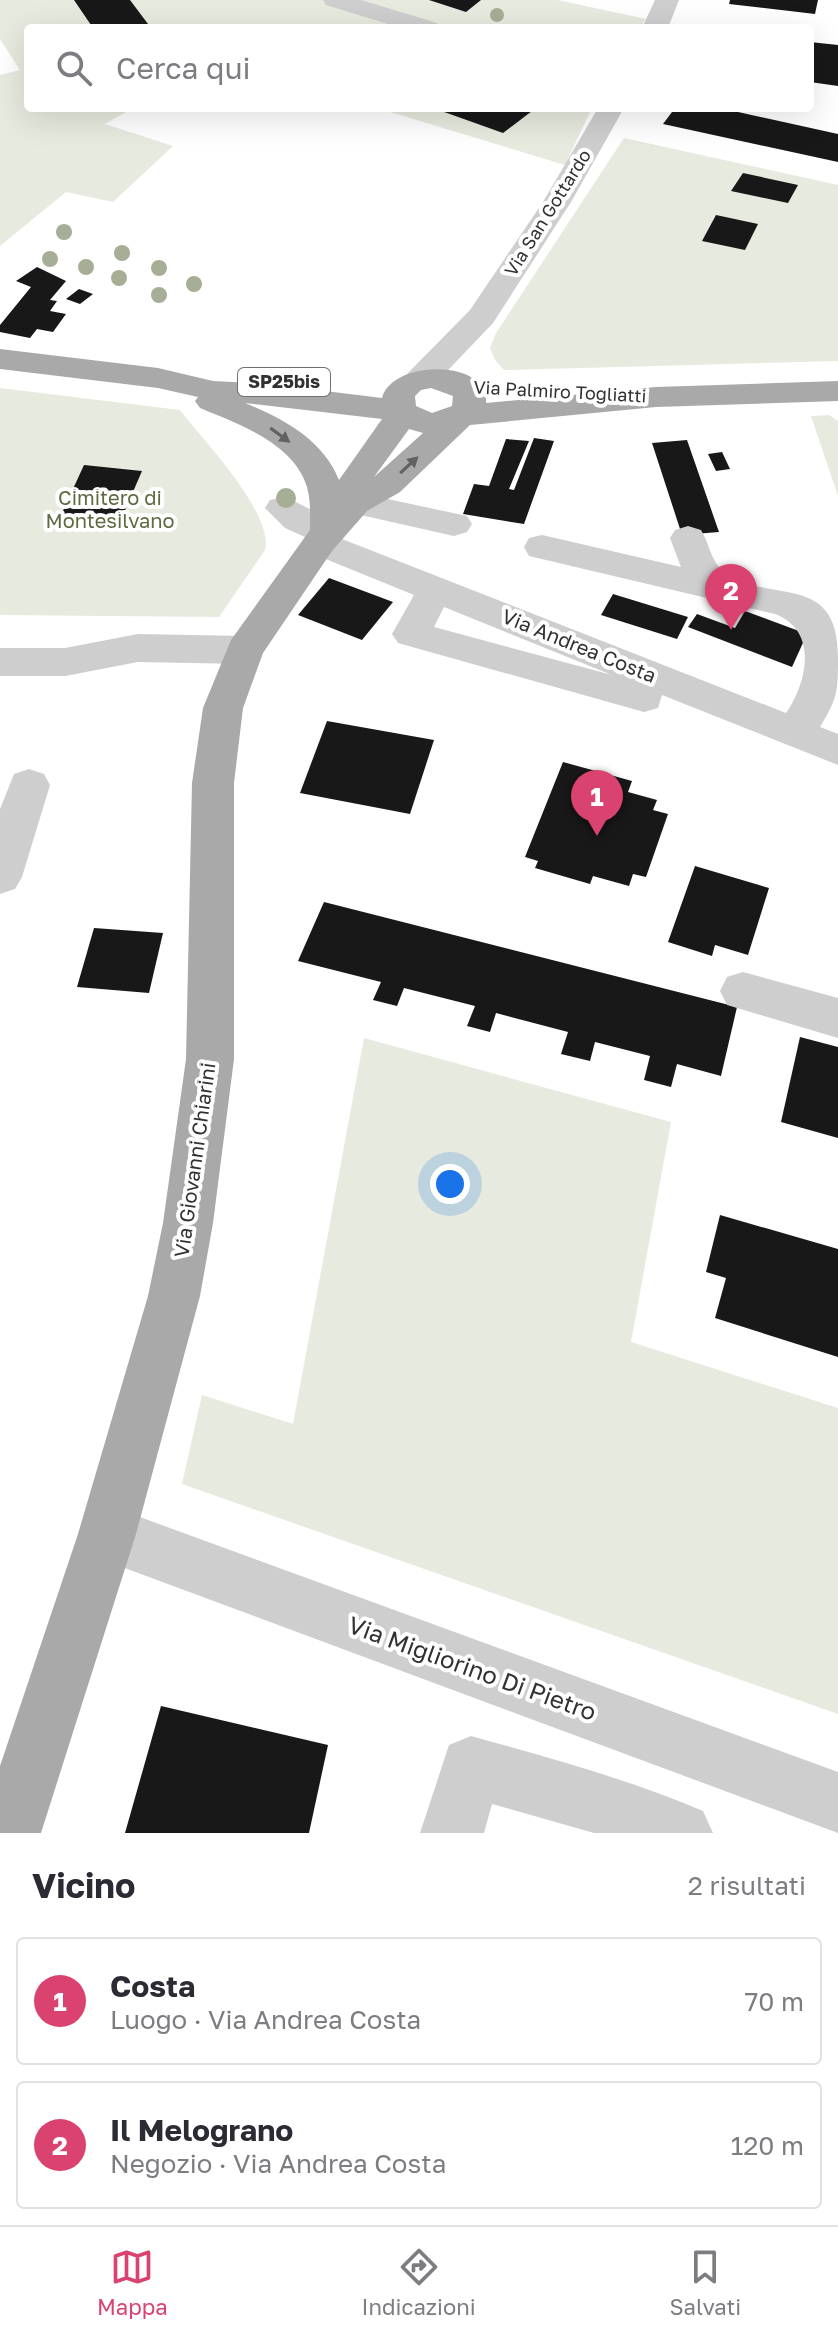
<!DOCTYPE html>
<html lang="it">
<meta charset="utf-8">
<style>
body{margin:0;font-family:"Golos Text",sans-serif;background:#f2f2f3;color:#2b2b33}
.you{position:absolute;left:450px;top:1184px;width:28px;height:28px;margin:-20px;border:6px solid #fff;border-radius:50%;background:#1a73e8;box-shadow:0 0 0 12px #1a73e833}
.badge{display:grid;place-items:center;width:52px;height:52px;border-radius:50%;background:#da4270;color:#fff;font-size:26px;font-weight:700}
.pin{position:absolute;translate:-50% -66px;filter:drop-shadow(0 2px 4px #0008)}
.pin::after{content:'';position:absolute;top:42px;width:28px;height:24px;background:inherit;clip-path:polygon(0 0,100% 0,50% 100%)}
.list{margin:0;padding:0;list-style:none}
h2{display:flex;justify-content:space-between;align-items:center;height:104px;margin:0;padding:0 32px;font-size:34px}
h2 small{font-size:26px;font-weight:400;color:#7c7c81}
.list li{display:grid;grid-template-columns:52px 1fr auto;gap:24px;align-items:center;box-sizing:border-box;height:128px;margin:0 16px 16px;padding:0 16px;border:2px solid #e1e1e2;border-radius:8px}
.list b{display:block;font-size:30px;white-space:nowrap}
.list p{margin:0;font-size:26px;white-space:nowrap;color:#7c7c81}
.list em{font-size:26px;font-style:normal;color:#7c7c81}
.icon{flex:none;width:44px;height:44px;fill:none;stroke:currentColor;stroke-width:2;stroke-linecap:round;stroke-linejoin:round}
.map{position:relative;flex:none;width:838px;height:1833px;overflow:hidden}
.search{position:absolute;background:#fff;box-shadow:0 8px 32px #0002;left:24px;right:24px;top:24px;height:88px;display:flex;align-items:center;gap:20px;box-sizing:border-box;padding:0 28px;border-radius:8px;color:#7c7c81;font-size:30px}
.sheet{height:392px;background:#fff}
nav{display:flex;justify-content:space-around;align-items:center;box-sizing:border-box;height:112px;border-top:2px solid #e1e1e2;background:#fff;font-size:22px;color:#7c7c81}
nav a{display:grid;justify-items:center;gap:4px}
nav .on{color:#da4270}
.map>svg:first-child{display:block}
.green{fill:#e7eade}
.building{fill:#181818}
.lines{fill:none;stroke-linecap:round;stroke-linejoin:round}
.minor{fill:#cecece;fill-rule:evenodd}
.major{fill:#a9a9a9;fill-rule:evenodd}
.tree{fill:#a6ae96}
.oneway{fill:#616161}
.labels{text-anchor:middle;stroke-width:8;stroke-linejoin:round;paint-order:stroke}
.far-street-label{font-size:18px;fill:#313131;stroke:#fff}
.shield{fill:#fff;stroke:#6f6f6f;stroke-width:2}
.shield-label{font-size:18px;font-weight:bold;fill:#313131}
.park-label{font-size:20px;fill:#5e6b41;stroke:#fff}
.street-label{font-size:20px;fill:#313131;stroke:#fff}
.near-street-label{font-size:24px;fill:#313131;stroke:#fff}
</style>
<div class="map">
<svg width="838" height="1833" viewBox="0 0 838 1833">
<rect width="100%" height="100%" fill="#fff"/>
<g class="green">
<path d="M 0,0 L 558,0 L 646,19 L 640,28 L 28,28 L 28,108 L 133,108 L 105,124 L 173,146 L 113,202 L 66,192 L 0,246 L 0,75 L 20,70 L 0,39 Z"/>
<path d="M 377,108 L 592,108 L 565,165 Z"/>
<path d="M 624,138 L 838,185 L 838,361 L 504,370 L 495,360 L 490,348 L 496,333 Z"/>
<path d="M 0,388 L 180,410 C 202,439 274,513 265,550 L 219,617 L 0,615 Z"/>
<path d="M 829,415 L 838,421 L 838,496 L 811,416 Z"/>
<path d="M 364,1038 L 671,1122 L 631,1342 L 838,1408 L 838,1714 L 182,1484 L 202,1395 L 293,1424 Z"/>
</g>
<g class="building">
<path d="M 74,0 L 130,0 L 151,28 L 93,28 Z"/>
<path d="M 429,0 L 481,0 L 466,12 Z"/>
<path d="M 730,0 L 818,0 L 815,14 L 729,4 Z"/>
<path d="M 810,42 L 838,45 L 838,86 L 810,82 Z"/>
<path d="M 433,108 L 536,108 L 503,133 Z"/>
<path d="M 675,108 L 720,108 L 838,134 L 838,162 L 663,124 Z"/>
<path d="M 743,173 L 798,185 L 788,203 L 731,191 Z"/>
<path d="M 716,215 L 758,224 L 745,250 L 702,241 Z"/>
<path d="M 37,267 L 66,281 L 50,300 L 57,301 L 50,311 L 66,314 L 53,332 L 37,329 L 30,338 L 0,332 L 0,325 L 31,287 L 16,281 Z"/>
<path d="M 79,289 L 93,294 L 80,304 L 66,299 Z"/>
<path d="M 534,438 L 554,441 L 524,524 L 463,514 L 474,484 L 489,486 L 506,439 L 529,441 L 509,489 L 514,490 Z"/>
<path d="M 687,440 L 719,532 L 682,535 L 652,443 Z"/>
<path d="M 722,452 L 730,469 L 716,471 L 708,454 Z"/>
<path d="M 84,465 L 142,471 L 120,522 L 61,515 Z"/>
<path d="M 329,578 L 393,602 L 362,640 L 298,615 Z"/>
<path d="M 613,594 L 688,617 L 677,639 L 601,615 Z"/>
<path d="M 745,611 L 807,634 L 792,667 L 688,627 L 697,614 L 735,628 Z"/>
<path d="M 327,721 L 434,740 L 410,814 L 300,793 Z"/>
<path d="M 563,762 L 632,781 L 628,792 L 657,800 L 653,810 L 668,814 L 646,877 L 633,874 L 629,886 L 593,876 L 590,884 L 535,868 L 538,861 L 525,857 Z"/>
<path d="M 695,866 L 769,888 L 748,955 L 715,945 L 712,956 L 668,942 Z"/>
<path d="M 324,902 L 737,1007 L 721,1076 L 677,1064 L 671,1087 L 644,1080 L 650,1056 L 595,1042 L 590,1061 L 561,1054 L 568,1032 L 496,1013 L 490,1032 L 467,1026 L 475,1006 L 404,988 L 397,1006 L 373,1000 L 381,982 L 298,961 Z"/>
<path d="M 94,928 L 163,933 L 149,993 L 77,987 Z"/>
<path d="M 800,1037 L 838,1047 L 838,1138 L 781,1122 Z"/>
<path d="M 720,1215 L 838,1249 L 838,1357 L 715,1318 L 726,1278 L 706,1272 Z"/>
<path d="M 161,1706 L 328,1745 L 309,1833 L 125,1833 Z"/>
</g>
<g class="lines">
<g class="minor">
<path d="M 323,0 L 361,0 L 437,23 L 441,28 L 401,28 L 326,5 Z"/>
<path d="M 655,0 L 679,0 L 668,28 L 642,28 Z"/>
<path d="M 598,108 L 624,108 L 571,202 L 493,323 L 432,387 L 420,390 L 408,387 L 404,380 L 408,373 L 470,310 L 543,202 Z"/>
<path d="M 355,492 L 467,516 L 472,524 L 467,532 L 454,536 L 343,511 L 337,503 L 343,495 Z"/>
<path d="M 283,497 C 295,500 340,524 346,533 L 342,539 L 786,713 C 808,682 818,630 775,614 L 529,556 L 524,547 L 529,538 L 542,535 L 681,567 L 670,538 L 675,530 L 688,526 L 701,530 C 708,541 711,559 720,568 C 764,608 838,567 838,657 C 838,690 838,698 820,727 L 838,734 L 838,765 L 662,695 L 658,708 L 644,712 L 398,643 L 392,634 L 414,595 L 306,551 L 301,543 L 305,537 L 285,528 L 265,508 L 270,500 ZM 444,607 L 612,675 L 434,627 Z"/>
<path d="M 138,634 L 245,636 L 259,640 L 264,650 L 259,660 L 245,664 L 138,662 L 65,676 L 0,676 L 0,648 L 65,648 Z"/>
<path d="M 29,769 L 44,774 L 50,785 L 22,877 L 15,889 L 0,894 L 0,809 L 14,774 Z"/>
<path d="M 743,972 L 838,998 L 838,1038 L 727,1005 L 720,991 L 727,977 Z"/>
<path d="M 107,1505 L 838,1772 L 838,1833 L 87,1554 L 78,1534 L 87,1514 Z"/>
<path d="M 471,1736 C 550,1758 628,1779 703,1811 L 713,1833 L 594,1833 L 492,1804 L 484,1833 L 420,1833 L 449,1745 Z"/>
</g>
<path class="major" d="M 0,349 L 158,368 L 213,381 L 268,384 L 382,398 C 391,366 454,362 475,380 C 480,383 483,390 486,395 L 486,403 L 656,387 L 838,381 L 838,401 L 656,407 L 470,425 L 400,492 L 367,511 L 332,551 L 263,653 L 243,708 L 234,783 L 234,1059 L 213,1223 L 200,1296 L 136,1534 L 41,1833 L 0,1833 L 0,1766 L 78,1534 L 148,1296 L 163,1223 L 186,1059 L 192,783 L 203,708 L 231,640 L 310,530 C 310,516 311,501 307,487 C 294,443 238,424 200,408 L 195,401 L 198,397 L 158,388 L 0,369 ZM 431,388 L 453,396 L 452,406 L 432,413 L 416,406 L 415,396 L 421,390 ZM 245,403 L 382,419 L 339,480 C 323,440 284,419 245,403 ZM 409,429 L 423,433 L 374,477 Z"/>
</g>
<g class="tree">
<circle cx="497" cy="15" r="7"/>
<circle cx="64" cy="232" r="8"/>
<circle cx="122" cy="253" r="8"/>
<circle cx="50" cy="259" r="8"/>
<circle cx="86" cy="267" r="8"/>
<circle cx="159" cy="268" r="8"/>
<circle cx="119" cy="278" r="8"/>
<circle cx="194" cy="284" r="8"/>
<circle cx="159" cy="295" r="8"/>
<circle cx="286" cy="498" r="10"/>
</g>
<defs><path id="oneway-solid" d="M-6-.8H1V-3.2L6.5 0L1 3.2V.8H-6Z" transform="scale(2)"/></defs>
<g class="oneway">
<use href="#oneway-solid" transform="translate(280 435) rotate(36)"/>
<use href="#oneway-solid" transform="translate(409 465) rotate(-43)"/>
</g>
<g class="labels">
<g class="far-street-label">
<text transform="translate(548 213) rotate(-58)" y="6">Via San Gottardo</text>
<text transform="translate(560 392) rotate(3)" y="6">Via Palmiro Togliatti</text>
</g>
<rect class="shield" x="238" y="368" width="92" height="28" rx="6"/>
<g class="shield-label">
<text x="284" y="388">SP25bis</text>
</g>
<g class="park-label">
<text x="110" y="505">Cimitero di<tspan x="110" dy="23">Montesilvano</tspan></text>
</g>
<g class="street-label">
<text transform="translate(579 646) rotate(22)" y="7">Via Andrea Costa</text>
<text transform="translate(195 1160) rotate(-82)" y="7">Via Giovanni Chiarini</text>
</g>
<g class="near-street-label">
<text transform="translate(472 1669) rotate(20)" y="8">Via Migliorino Di Pietro</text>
</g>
</g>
</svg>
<div class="you"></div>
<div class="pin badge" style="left:597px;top:836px">1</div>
<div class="pin badge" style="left:731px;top:630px">2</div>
<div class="search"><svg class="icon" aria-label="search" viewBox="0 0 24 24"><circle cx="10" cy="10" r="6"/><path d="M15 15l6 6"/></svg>Cerca qui</div>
</div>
<section class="sheet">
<h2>Vicino<small>2 risultati</small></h2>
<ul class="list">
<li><span class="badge">1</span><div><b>Costa</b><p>Luogo · Via Andrea Costa</p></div><em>70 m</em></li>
<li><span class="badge">2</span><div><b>Il Melograno</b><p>Negozio · Via Andrea Costa</p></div><em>120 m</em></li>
</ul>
</section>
<nav>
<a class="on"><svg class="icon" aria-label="map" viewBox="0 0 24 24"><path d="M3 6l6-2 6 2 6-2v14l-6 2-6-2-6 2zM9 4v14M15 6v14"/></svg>Mappa</a>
<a><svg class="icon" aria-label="directions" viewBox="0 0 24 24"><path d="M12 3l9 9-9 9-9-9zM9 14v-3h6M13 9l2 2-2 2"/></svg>Indicazioni</a>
<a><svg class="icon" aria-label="saved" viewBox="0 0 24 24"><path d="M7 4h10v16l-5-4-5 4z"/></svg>Salvati</a>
</nav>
